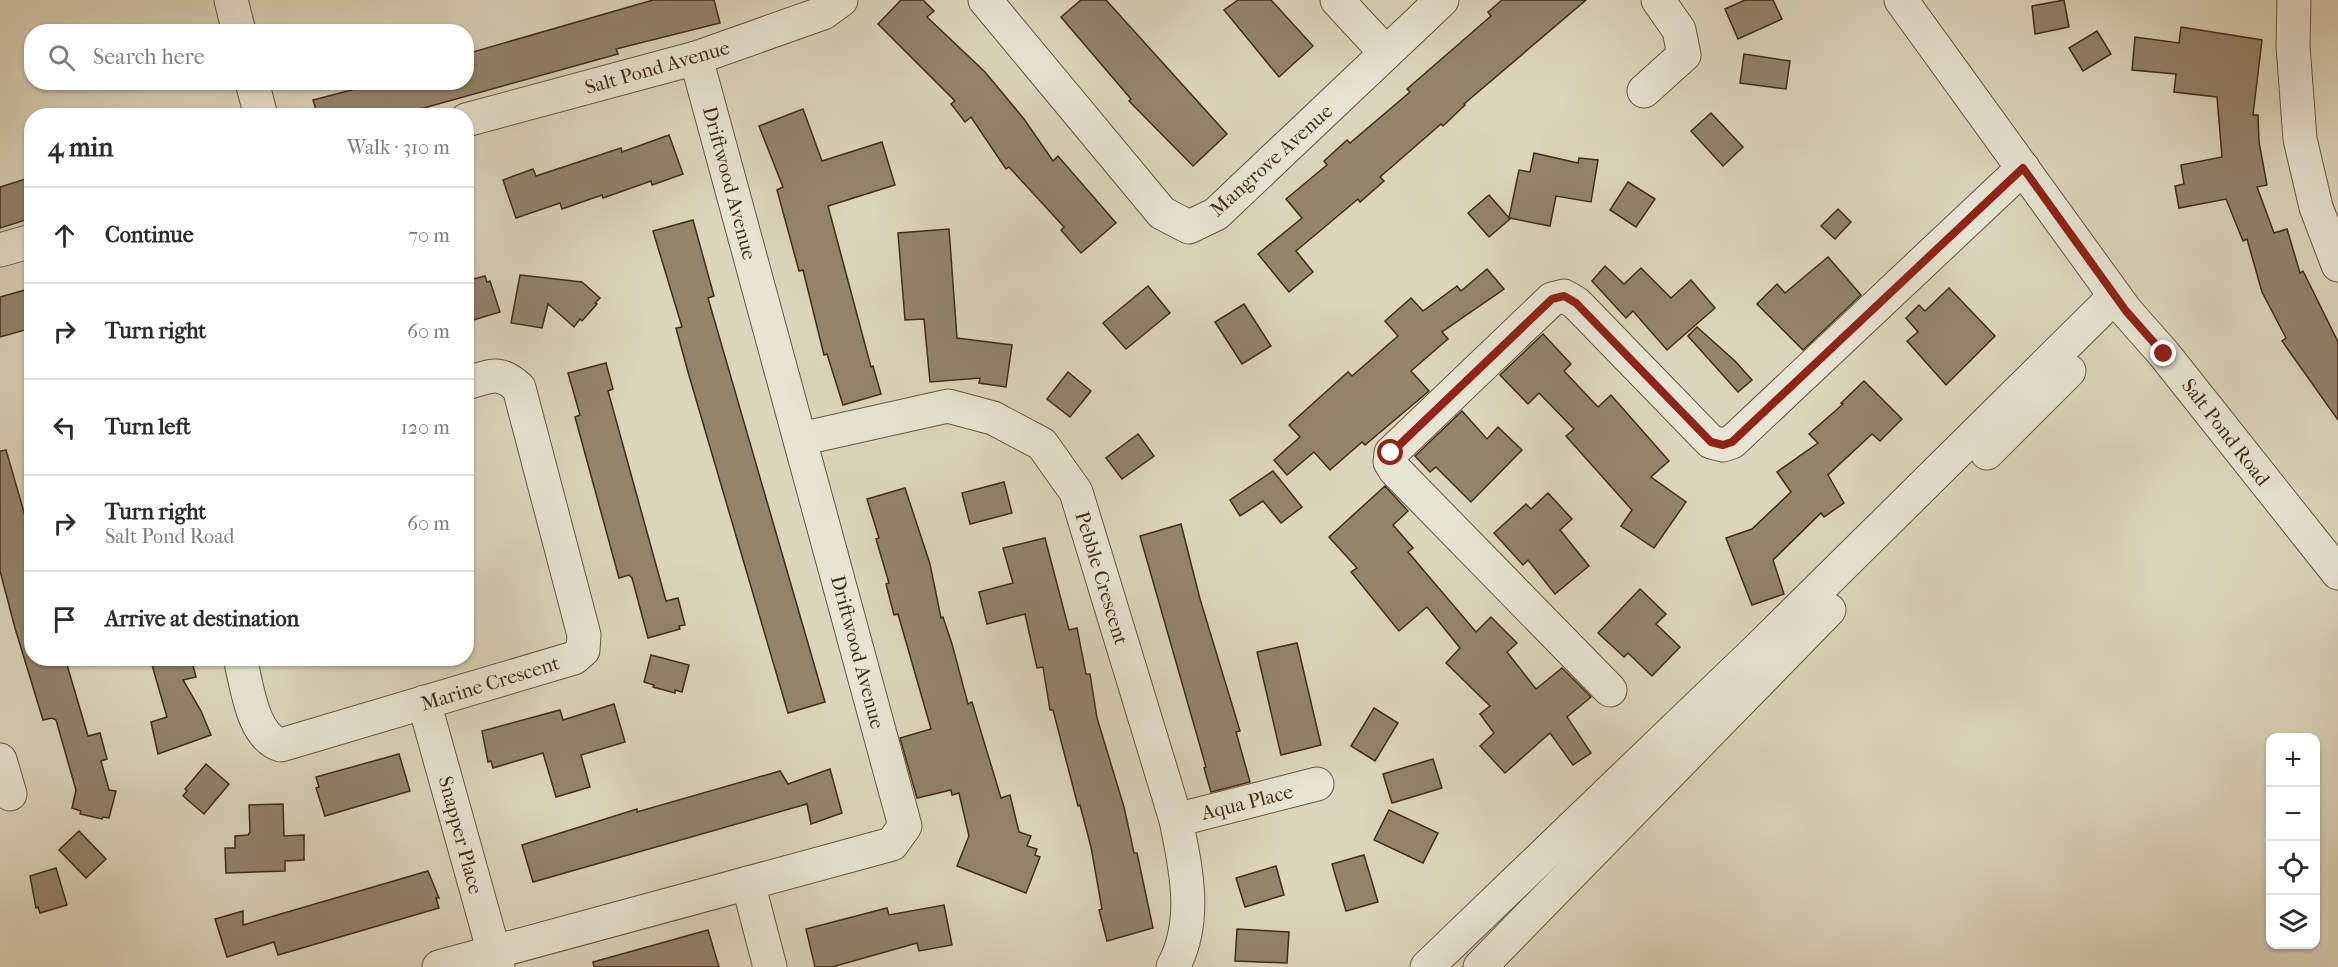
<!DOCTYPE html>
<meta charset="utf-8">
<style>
body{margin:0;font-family:"IM FELL French Canon",serif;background:#f2f2f3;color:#2b2b33}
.controls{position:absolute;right:18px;bottom:18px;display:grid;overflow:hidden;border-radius:12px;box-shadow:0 2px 4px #0004}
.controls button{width:54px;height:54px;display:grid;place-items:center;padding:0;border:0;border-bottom:2px solid #e1e1e2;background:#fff;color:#2b2b33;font:30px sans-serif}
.stop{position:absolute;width:18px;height:18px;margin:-14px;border:4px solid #8f2418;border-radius:50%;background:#fff}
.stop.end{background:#8f2418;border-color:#fff;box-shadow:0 2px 6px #0008}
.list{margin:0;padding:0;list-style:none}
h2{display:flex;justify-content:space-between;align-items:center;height:78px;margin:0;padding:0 24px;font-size:26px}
h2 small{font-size:20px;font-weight:400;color:#7c7c81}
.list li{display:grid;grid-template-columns:39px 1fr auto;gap:18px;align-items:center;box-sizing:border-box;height:96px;padding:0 24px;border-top:2px solid #e1e1e2}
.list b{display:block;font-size:22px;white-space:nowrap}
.list p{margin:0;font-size:20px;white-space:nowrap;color:#7c7c81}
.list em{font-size:20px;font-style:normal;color:#7c7c81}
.icon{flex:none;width:33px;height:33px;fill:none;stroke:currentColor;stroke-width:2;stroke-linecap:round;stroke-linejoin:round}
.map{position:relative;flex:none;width:2338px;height:967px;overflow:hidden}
.search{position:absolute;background:#fff;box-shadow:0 2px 4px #0004;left:24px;top:24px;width:450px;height:66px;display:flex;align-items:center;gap:15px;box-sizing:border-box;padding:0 21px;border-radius:24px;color:#7c7c81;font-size:22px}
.panel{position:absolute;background:#fff;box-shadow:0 2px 4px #0004;left:24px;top:108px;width:450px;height:558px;border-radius:24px}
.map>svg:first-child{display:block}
.building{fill:#93846c;stroke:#432d16;stroke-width:1.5}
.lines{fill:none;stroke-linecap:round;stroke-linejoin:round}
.minor-casing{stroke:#69573f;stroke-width:35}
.minor{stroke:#e8e4d3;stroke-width:33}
.route{stroke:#8f2418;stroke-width:8}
.labels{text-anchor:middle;stroke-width:6;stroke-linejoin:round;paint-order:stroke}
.street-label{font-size:20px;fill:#432d16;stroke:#e8e4d3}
</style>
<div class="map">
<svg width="2338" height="967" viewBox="0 0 2338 967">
<rect width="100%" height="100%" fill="#dcd5bb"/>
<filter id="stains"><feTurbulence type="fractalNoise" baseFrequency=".00333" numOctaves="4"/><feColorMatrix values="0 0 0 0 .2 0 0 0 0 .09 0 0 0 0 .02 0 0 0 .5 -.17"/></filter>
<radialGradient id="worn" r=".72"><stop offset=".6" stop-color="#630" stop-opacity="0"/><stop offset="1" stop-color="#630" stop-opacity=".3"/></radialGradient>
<g class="building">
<path d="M 653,0 L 714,0 L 720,23 L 616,49 L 618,54 L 395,116 L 318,116 L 313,100 L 359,88 L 358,82 L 466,82 L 466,54 Z"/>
<path d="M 901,0 L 923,0 L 934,11 L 927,17 L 985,72 L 1024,119 L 1053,161 L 1058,156 L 1116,223 L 1081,253 L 1061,230 L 1064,227 L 1009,167 L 1006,169 L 971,117 L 965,122 L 951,104 L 955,101 L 878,24 Z"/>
<path d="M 1081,0 L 1106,0 L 1227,134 L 1193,166 L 1129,101 L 1131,99 L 1061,17 Z"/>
<path d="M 1238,0 L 1271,0 L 1313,46 L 1279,77 L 1224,10 Z"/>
<path d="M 1502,0 L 1586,0 L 1464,104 L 1465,105 L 1443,126 L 1441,124 L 1380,177 L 1384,181 L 1360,202 L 1358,199 L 1296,251 L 1313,272 L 1289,292 L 1258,254 L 1302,218 L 1286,199 L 1327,165 L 1324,161 L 1347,140 L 1350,143 L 1410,92 L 1407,89 L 1491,16 L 1488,12 Z"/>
<path d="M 1745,0 L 1773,0 L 1782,19 L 1738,39 L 1725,9 Z"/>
<path d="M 2064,0 L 2069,27 L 2035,34 L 2032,6 Z"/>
<path d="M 2181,27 L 2262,40 L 2253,115 L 2258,115 L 2259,142 L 2267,185 L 2257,187 L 2274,233 L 2287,229 L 2300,273 L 2303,271 L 2338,342 L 2338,420 L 2282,341 L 2286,338 L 2262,292 L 2247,239 L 2243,241 L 2226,199 L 2179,208 L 2175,186 L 2184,184 L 2181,165 L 2222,157 L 2217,97 L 2174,92 L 2176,74 L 2132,70 L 2135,37 L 2179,43 Z"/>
<path d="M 2097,31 L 2111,54 L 2083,71 L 2069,48 Z"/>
<path d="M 1744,54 L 1790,61 L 1786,89 L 1740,83 Z"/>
<path d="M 803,109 L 822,161 L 882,142 L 895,185 L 828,206 L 871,367 L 873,366 L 881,394 L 843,405 L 827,354 L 824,355 L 803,270 L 799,271 L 777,190 L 783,187 L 759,126 Z"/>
<path d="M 1711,113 L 1743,147 L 1723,166 L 1691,131 Z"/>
<path d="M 669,135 L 683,174 L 652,185 L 651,181 L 603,198 L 602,195 L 562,209 L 560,203 L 516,218 L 503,180 L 533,169 L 536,176 L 621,148 L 622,152 Z"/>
<path d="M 1534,153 L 1578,163 L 1579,158 L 1598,160 L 1591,202 L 1556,196 L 1550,226 L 1509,218 L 1519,170 L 1530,172 Z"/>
<path d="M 32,177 L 32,218 L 0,228 L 0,187 Z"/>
<path d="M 1628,182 L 1655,199 L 1636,227 L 1610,210 Z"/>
<path d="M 1489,195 L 1510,219 L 1489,237 L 1468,213 Z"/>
<path d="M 1838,209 L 1851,222 L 1835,239 L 1821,226 Z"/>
<path d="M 693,220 L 714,296 L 708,298 L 825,702 L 788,713 L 688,372 L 676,328 L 682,327 L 653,231 Z"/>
<path d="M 949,229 L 957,338 L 1012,345 L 1006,387 L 979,383 L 980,378 L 930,382 L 924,319 L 905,320 L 898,233 Z"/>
<path d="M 1828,257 L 1861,295 L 1803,350 L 1757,304 L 1777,284 L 1785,293 Z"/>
<path d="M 1605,266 L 1624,284 L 1641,268 L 1671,298 L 1691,280 L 1715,308 L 1667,350 L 1633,311 L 1626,318 L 1592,281 Z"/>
<path d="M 1487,269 L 1504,289 L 1442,332 L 1448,339 L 1411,371 L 1429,391 L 1365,445 L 1362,442 L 1330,470 L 1314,452 L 1287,475 L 1274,460 L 1300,437 L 1289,425 L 1348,372 L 1352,376 L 1398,336 L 1385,321 L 1411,298 L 1423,311 L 1457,286 L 1461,291 Z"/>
<path d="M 520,275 L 582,282 L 600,298 L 595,303 L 597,304 L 582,321 L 580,319 L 574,327 L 548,304 L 542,328 L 511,323 Z"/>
<path d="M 485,276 L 487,282 L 490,281 L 500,312 L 470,321 L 466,309 L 466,281 Z"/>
<path d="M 1148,286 L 1170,313 L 1126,349 L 1103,323 Z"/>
<path d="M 32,288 L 32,328 L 0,337 L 0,297 Z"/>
<path d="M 1949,288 L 1995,336 L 1946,385 L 1907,341 L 1918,332 L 1906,318 L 1919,305 L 1925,311 Z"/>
<path d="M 1244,304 L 1271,346 L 1242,364 L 1215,322 Z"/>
<path d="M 1697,327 L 1735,361 L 1752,380 L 1738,392 L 1688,336 Z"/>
<path d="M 1543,334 L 1571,364 L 1564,371 L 1598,407 L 1611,395 L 1669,461 L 1651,477 L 1686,502 L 1654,548 L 1621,526 L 1632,510 L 1566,436 L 1574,429 L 1539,393 L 1528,404 L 1500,375 Z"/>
<path d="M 606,363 L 613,389 L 608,391 L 666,601 L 678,598 L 685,625 L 679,626 L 680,629 L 648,638 L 632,578 L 629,575 L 619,578 L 575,417 L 580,415 L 568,373 Z"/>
<path d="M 1068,372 L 1091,391 L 1070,417 L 1047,399 Z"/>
<path d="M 1864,381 L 1902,419 L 1880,441 L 1872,434 L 1828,475 L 1844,503 L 1824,517 L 1821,513 L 1773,560 L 1784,594 L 1752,605 L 1726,538 L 1752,529 L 1791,492 L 1777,472 L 1818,443 L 1809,434 L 1843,404 L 1841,403 Z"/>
<path d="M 1462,411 L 1487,439 L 1498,427 L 1522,450 L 1471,502 L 1436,467 L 1430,472 L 1415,456 Z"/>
<path d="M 1138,434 L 1154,456 L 1122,479 L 1106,458 Z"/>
<path d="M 6,450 L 32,540 L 32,658 L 65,658 L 88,736 L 100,733 L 107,759 L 101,761 L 109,790 L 116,791 L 109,818 L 103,817 L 102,819 L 80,814 L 81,811 L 72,808 L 76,790 L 56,720 L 52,718 L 43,720 L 15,628 L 0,571 L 0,451 Z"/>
<path d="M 1273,471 L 1302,507 L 1281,523 L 1263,501 L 1240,516 L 1230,500 Z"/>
<path d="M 1004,482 L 1012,513 L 970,524 L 962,493 Z"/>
<path d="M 1385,486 L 1408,511 L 1393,525 L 1413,548 L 1408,552 L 1476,632 L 1491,617 L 1517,643 L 1507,652 L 1536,689 L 1562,668 L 1591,697 L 1567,717 L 1591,753 L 1573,765 L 1550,733 L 1505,773 L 1480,746 L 1494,733 L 1480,714 L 1490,706 L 1446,663 L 1460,648 L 1427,607 L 1399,631 L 1351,572 L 1357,568 L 1329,537 Z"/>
<path d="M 905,488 L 930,564 L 941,618 L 943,617 L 952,644 L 968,704 L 972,702 L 1001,798 L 1010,795 L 1019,832 L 1031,836 L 1027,846 L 1037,849 L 1035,855 L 1040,857 L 1026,893 L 957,866 L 969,836 L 959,793 L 952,795 L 951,790 L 917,798 L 900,738 L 931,729 L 898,614 L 894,615 L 886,584 L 889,583 L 876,539 L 879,538 L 867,499 Z"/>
<path d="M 1548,493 L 1572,519 L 1560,530 L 1589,566 L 1555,594 L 1528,560 L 1523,565 L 1494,533 L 1526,504 L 1531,509 Z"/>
<path d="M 1181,524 L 1200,599 L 1240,731 L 1236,732 L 1250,782 L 1211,792 L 1204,768 L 1206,767 L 1140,536 Z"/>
<path d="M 1045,538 L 1069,630 L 1077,628 L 1086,674 L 1090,674 L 1097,718 L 1124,807 L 1134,853 L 1137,853 L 1153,928 L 1107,941 L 1099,910 L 1102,909 L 1091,847 L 1080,805 L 1078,806 L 1053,710 L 1050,710 L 1043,667 L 1037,668 L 1025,614 L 987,624 L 979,592 L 1013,583 L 1003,548 Z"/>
<path d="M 1640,589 L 1666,614 L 1656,624 L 1680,647 L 1652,676 L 1628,653 L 1624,657 L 1598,633 Z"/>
<path d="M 1297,643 L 1321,745 L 1281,755 L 1257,652 Z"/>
<path d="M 651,655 L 689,665 L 682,692 L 675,690 L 675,693 L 653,687 L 654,685 L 644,682 Z"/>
<path d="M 150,658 L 191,658 L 196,677 L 183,680 L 201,711 L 211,735 L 158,754 L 151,722 L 167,717 Z"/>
<path d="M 614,704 L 625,742 L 581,755 L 590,787 L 556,797 L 543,753 L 493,768 L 491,761 L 488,762 L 482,731 L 560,710 L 563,720 Z"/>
<path d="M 1374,708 L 1398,723 L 1375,761 L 1351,746 Z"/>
<path d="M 399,754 L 410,791 L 325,816 L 316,788 L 319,787 L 316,777 Z"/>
<path d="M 1433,759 L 1442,788 L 1392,803 L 1383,774 Z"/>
<path d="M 206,764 L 229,784 L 204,814 L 183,796 L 187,791 L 185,789 Z"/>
<path d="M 830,769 L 842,813 L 811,824 L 807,804 L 533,882 L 522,845 L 637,809 L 637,812 L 780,771 L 788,784 Z"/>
<path d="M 283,804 L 284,836 L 304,835 L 304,860 L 285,861 L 285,871 L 226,873 L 225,848 L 235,848 L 235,836 L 248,835 L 250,832 L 249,805 Z"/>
<path d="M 1389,810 L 1438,833 L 1423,863 L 1374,840 Z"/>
<path d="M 79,831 L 106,859 L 86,878 L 59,850 Z"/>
<path d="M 1364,855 L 1378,902 L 1346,911 L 1332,864 Z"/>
<path d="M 1276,866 L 1284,895 L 1245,907 L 1236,878 Z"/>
<path d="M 56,868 L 67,905 L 40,913 L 38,907 L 36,908 L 30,876 Z"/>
<path d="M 428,871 L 439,898 L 436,898 L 439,908 L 278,955 L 274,942 L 227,957 L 215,919 L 243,911 L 243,925 Z"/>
<path d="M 944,905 L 952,945 L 919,951 L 917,943 L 832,967 L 815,967 L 806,929 L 887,908 L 889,915 Z"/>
<path d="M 1237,929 L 1289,932 L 1287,963 L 1235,961 Z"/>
<path d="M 708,930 L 719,967 L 594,967 L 593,962 Z"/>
</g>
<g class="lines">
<defs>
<g id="minor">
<path d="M 231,0 L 239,32"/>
<path d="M 985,0 L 1162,213 L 1189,227 L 1216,214 L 1442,0"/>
<path d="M 1337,0 L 1386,53"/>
<path d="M 1901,0 L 2126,311 L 2164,354 L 2338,573"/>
<path d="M 2294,0 L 2293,46 L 2300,139 L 2316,207 L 2338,265"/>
<path d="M 252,82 L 261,116"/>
<path d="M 1644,91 L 1684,55 L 1679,30 L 1658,0"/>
<path d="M 466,120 L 696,58 L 823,13 L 841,0"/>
<path d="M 0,250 L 32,241"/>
<path d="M 800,439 L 948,406 L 993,418 L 1042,444 L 1076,492 L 1176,820 C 1186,869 1198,921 1173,967"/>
<path d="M 1987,453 L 2069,371"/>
<path d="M 240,658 C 247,685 252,737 281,745 L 574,658 L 583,650 L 584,635 L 519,388 C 499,369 490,377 466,383"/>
<path d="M 1610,690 L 1395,470 L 1390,462 L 1391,453 L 1552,299 L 1564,296 L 1576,303 L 1711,442 L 1723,445 L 1732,442 L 2023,168"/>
<path d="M 424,702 L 498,967"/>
<path d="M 0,760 L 10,794"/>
<path d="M 1176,820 L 1317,784"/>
<path d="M 748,883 L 770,967"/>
<path d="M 439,967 L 892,844 L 905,826 L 696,58"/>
<path d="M 1427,967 L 1760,647 L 2115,296"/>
<path d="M 1480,967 L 1829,610"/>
</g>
</defs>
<use href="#minor" class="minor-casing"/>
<use href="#minor" class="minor"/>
</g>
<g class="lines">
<path class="route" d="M 1391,453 L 1552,299 L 1564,296 L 1576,303 L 1711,442 L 1723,445 L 1732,442 L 2023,168 L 2126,311 L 2164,354"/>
</g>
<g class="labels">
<g class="street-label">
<text transform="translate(657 67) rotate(-16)" y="7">Salt Pond Avenue</text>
<text transform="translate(1271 160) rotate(-42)" y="7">Mangrove Avenue</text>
<text transform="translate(730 183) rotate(75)" y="7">Driftwood Avenue</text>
<text transform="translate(2226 432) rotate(52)" y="7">Salt Pond Road</text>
<text transform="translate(1102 578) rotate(73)" y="7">Pebble Crescent</text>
<text transform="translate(858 652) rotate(75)" y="7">Driftwood Avenue</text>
<text transform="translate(490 683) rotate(-17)" y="7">Marine Crescent</text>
<text transform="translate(1247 802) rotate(-14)" y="7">Aqua Place</text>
<text transform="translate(461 835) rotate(75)" y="7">Snapper Place</text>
</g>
</g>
<rect width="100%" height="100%" filter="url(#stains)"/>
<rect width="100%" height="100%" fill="url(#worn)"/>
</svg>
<div class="controls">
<button>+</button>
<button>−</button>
<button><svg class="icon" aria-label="locate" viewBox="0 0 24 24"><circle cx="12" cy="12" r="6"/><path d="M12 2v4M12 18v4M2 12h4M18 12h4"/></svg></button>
<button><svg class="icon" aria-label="layers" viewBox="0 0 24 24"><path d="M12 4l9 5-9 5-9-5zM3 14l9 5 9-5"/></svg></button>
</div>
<div class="stop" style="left:1391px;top:453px"></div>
<div class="stop end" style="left:2164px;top:354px"></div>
<div class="search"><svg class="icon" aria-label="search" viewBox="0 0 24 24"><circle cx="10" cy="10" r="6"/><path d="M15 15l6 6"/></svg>Search here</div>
<section class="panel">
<h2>4 min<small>Walk · 310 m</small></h2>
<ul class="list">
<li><svg class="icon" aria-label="ahead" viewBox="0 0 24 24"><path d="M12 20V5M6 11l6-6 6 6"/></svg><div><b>Continue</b></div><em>70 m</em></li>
<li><svg class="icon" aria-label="right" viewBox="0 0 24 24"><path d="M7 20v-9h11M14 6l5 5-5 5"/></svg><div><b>Turn right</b></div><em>60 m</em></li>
<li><svg class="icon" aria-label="left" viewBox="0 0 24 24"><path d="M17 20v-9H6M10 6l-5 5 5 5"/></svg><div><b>Turn left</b></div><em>120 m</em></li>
<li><svg class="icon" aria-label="right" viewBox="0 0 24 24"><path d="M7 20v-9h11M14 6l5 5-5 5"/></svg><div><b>Turn right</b><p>Salt Pond Road</p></div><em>60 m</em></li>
<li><svg class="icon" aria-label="arrive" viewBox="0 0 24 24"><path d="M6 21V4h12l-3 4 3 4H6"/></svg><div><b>Arrive at destination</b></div></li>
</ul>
</section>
</div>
